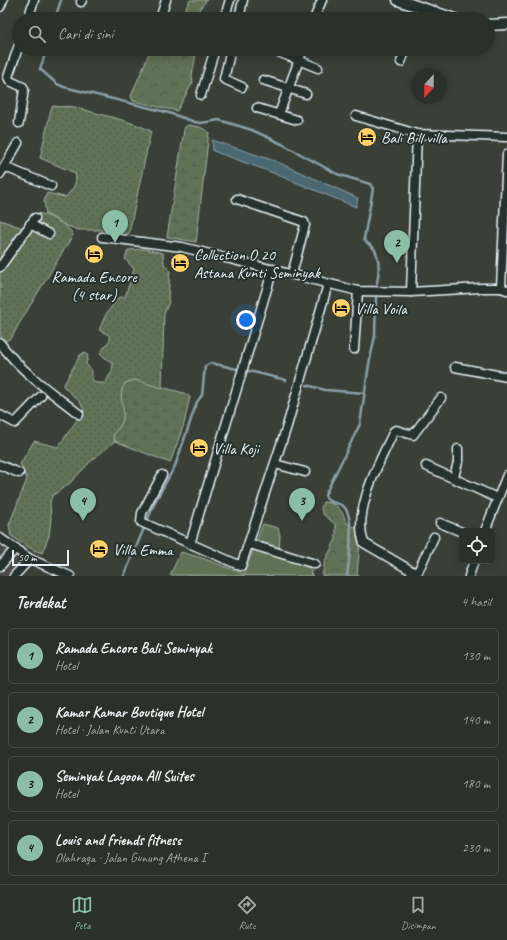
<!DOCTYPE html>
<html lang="id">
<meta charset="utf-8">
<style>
body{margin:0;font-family:Caveat,sans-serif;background:#343832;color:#f1f3f6}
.controls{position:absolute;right:12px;bottom:12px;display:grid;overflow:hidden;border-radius:6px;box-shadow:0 2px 10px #0003}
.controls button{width:36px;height:36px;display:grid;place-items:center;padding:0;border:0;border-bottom:1px solid #484b47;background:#2c302a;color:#f1f3f6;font:20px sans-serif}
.compass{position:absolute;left:411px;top:68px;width:36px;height:36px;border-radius:50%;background:#2c302a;box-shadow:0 2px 10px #0003;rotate:202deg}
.scale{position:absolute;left:12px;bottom:10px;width:57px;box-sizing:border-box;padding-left:4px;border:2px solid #e8f1f8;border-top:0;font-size:11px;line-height:14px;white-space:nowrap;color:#e8f1f8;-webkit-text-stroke:3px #26332d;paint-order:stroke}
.you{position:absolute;left:246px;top:320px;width:14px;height:14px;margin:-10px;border:3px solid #fff;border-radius:50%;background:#1a73e8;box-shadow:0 0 0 6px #1a73e833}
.badge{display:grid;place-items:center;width:26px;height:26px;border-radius:50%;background:#8abfa5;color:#111;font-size:13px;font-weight:700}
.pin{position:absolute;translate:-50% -33px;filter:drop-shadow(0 1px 2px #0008)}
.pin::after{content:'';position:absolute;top:21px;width:14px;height:12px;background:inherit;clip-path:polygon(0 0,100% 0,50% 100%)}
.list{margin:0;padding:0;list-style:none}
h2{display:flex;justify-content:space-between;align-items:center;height:52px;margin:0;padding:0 16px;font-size:17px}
h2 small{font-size:13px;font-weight:400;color:#a6a9a8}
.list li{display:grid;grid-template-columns:26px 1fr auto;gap:12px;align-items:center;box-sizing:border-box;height:56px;margin:0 8px 8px;padding:0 8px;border:1px solid #484b47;border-radius:6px}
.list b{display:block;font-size:15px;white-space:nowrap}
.list p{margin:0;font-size:13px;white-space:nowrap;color:#a6a9a8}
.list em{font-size:13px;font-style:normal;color:#a6a9a8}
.icon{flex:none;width:22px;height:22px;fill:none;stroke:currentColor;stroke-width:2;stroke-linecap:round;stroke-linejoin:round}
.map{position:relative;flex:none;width:507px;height:576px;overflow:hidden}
.search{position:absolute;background:#2c302a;box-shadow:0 2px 10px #0003;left:12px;right:12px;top:12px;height:44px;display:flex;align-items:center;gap:10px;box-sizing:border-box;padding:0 14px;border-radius:22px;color:#a6a9a8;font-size:15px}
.sheet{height:308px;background:#2c302a}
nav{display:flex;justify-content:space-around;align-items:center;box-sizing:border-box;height:56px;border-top:1px solid #484b47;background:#2c302a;font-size:11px;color:#a6a9a8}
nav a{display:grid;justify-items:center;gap:2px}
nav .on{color:#8abfa5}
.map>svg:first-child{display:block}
.built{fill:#4b4c44}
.grass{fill:#607255;stroke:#a4b2a6}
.forest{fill:url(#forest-crowns);stroke:#a4b2a6}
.wetland{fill:url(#wetland-marsh);stroke:#a4b2a6}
.garden{fill:url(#garden-dots);stroke:#a4b2a6}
.water{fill:#4b6972;stroke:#8a9fa8}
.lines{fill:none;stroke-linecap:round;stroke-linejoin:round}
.stream{stroke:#8a9fa8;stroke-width:2.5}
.minor-casing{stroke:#e8f1f8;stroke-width:11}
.tertiary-casing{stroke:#e8f1f8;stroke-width:13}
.minor{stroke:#26332d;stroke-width:8}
.tertiary{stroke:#26332d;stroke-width:10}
.labels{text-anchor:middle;stroke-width:4;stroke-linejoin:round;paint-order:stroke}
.poi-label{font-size:16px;fill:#e8f1f8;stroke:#26332d;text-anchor:start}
</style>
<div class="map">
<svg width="507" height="576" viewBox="0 0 507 576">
<defs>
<pattern id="forest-crowns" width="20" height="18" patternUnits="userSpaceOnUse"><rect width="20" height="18" fill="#607255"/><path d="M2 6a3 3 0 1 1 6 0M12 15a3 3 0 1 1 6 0" fill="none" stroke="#525b4f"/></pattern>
<pattern id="wetland-marsh" width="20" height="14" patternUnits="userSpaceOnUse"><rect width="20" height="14" fill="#607255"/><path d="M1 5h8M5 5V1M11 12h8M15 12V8" fill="none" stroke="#525b4f"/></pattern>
<pattern id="garden-dots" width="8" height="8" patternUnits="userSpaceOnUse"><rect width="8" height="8" fill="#607255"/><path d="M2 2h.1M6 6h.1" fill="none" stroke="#525b4f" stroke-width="1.8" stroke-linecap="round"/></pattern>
</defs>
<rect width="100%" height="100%" fill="#3a4038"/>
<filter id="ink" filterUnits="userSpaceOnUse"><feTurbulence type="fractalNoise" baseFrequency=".025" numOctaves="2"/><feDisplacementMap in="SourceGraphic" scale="8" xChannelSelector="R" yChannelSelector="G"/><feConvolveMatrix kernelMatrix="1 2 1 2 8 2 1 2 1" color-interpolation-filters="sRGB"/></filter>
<g filter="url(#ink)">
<path class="built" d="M 0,532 L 28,550 L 7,576 L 0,576 Z"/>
<path class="grass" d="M 263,524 L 278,528 L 280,535 L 279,556 L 314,569 L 310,573 L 313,576 L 170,575 L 181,552 L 202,558 L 244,574 Z"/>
<g class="forest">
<path d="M 190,0 L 207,0 L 201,7 L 195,19 L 180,19 Z"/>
<path d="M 151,49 L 197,49 L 192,75 L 193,82 L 177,111 L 133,101 L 131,96 Z"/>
<path d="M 323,502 C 338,502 343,512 347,524 L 357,528 L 360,542 L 357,574 L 359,576 L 322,576 L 325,561 L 336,539 L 336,525 L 323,514 L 321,509 Z"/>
</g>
<g class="wetland">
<path d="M 188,125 L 200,127 L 209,132 L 196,242 L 167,237 L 184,130 L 185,127 Z"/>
<path d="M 135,380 L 184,393 L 190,397 L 184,424 L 170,463 L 115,441 L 113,435 C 116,429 122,425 123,418 C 125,405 114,391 128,381 Z"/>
</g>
<g class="garden">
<path d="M 53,106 C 60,108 68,105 74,107 C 100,115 127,119 151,131 L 129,233 L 124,235 L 103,230 L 79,230 L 67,226 L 46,214 L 44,201 L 47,193 L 65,197 C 72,190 78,184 75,173 L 40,158 L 51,109 Z"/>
<path d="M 38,213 C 49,215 69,225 73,235 L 19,324 L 12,337 L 6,341 L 4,341 L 0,335 L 0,220 L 23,228 Z"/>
<path d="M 145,249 L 163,253 L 164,264 L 170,270 L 168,299 L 169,302 L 164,314 L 162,388 L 135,380 L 125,383 C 117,396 125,405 123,418 C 122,426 117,429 113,435 L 115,441 L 89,463 L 70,483 L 52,496 L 50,503 L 51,519 L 49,536 L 42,553 L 33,550 L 11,536 L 9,525 L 27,479 L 20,464 L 34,441 L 58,447 L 84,410 L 80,402 L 63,386 L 80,355 L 85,352 L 88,356 L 86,364 L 92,371 L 92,379 L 96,383 L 105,383 L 112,371 L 113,363 L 105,358 L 100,353 L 110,340 L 109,335 L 99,330 L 106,314 L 119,297 L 125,297 L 134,269 L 125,259 L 128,250 Z"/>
</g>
<path class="water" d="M 212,140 L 275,161 L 358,198 L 356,207 L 268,171 L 213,151 Z"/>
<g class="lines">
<g class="stream">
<path d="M 55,19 L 61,0"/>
<path d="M 47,49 L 40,69 L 57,84 L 64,87 L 166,112 L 195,122 L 201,123 L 219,120 L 252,130 L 282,144 L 337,174 L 370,184 L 373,189 L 364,239 C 366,244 372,245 375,250 C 380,260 379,273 377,283"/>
<path d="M 249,371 L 286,380"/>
<path d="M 307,385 L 325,390 L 365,393"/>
<path d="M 124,576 L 155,502 L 175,466 L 197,402 L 202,395 L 205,366 L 211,363 L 237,369"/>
<path d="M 347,576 C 349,561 356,516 343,506 C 336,501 327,504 325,495 L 360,424 L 369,364 L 375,336 L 376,298"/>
</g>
<defs>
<g id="minor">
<path d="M 81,2 L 82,0"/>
<path d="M 0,7 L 3,0"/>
<path d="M 28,19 L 34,0"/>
<path d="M 160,19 L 166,0"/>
<path d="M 224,19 L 230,0"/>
<path d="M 239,19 L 243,0"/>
<path d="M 314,19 L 322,0"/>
<path d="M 418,19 L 423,9"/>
<path d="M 231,49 L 224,79 L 242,87"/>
<path d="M 273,50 L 318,68"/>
<path d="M 401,62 L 406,49"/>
<path d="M 263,80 L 306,94"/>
<path d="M 201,95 L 215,49"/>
<path d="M 257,108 L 297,120"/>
<path d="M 279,114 L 303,49"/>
<path d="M 356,116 L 417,134 L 507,137"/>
<path d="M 19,123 L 24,89 L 23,87 L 10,81 L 8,77 L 19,45"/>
<path d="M 5,167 L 51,186"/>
<path d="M 0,174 L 18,143"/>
<path d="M 237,199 L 304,222 L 305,225 L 292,274"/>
<path d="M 30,224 L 49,234"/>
<path d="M 102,237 L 182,247 L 358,291 L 411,292 L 481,288 L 501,288 L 507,290"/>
<path d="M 0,267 L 35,218"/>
<path d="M 501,288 L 507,154"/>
<path d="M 411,292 L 417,134"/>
<path d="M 0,343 C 21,372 51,392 79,414"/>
<path d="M 354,349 L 358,291"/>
<path d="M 455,367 L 507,377"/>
<path d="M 0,415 L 15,423 L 41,396"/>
<path d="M 275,464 L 305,472"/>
<path d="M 0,465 L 19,473"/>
<path d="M 426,466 L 497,498"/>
<path d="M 162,475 L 142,513 L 141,522 L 241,566 L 287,426 L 328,284"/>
<path d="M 454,477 L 458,462 L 458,449"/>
<path d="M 440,523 L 462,532"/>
<path d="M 485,531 L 507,475"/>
<path d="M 0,538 L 30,559 L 70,576"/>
<path d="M 190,544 L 273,269"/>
<path d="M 250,544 L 315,564"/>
<path d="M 0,566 L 16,548"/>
<path d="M 417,574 L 364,543 C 352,511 380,461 394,431 L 396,430 L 413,435 L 441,398"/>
<path d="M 14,576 L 30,559"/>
<path d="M 416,576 L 434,537"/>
<path d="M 469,576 L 474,561"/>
</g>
<g id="tertiary">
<path d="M 398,0 L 455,19"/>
<path d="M 488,25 L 507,24"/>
</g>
</defs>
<use href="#minor" class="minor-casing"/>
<use href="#tertiary" class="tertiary-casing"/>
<use href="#minor" class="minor"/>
<use href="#tertiary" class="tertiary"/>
</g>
</g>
<defs>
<symbol id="hotel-disc" viewBox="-11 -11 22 22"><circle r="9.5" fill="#ffd166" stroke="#26332d"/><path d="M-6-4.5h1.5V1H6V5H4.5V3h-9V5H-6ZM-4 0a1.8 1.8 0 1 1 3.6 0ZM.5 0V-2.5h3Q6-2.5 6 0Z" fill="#111"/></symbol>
</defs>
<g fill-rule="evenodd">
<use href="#hotel-disc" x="356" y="126" width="22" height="22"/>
<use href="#hotel-disc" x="83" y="243" width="22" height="22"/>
<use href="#hotel-disc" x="169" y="252" width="22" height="22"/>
<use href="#hotel-disc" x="330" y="297" width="22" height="22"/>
<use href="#hotel-disc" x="188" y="437" width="22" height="22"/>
<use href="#hotel-disc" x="88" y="538" width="22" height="22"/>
</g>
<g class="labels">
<g class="poi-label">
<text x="381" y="143">Bali Bill villa</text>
<text x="194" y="260">Collection O 20<tspan x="194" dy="18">Astana Kunti Seminyak</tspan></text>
<text x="94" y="282" text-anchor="middle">Ramada Encore<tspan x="94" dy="18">(4 star)</tspan></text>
<text x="355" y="314">Villa Voila</text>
<text x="213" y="454">Villa Koji</text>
<text x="113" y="555">Villa Emma</text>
</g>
</g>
</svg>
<div class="controls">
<button><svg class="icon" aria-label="locate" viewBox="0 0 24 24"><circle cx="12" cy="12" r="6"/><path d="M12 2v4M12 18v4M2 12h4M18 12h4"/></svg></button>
</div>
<svg class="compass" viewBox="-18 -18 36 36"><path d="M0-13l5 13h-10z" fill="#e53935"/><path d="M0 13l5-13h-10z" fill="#a6a9a8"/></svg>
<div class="scale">50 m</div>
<div class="you"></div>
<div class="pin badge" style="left:115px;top:243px">1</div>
<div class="pin badge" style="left:397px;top:263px">2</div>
<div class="pin badge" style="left:302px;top:521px">3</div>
<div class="pin badge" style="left:83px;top:521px">4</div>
<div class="search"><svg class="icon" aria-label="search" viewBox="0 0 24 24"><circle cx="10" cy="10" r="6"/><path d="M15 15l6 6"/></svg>Cari di sini</div>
</div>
<section class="sheet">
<h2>Terdekat<small>4 hasil</small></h2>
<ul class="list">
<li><span class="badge">1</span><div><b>Ramada Encore Bali Seminyak</b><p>Hotel</p></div><em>130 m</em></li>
<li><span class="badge">2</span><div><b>Kamar Kamar Boutique Hotel</b><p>Hotel · Jalan Kunti Utara</p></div><em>140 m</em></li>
<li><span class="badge">3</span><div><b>Seminyak Lagoon All Suites</b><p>Hotel</p></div><em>180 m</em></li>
<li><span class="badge">4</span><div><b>Louis and friends fitness</b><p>Olahraga · Jalan Gunung Athena I</p></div><em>230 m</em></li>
</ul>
</section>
<nav>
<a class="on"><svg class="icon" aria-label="map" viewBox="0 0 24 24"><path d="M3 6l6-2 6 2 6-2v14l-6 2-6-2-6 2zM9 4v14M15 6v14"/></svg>Peta</a>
<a><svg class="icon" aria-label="directions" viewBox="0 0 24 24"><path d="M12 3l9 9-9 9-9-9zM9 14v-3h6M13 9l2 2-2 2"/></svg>Rute</a>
<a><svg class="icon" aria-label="saved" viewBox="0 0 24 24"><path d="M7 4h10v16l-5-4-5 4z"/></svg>Disimpan</a>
</nav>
